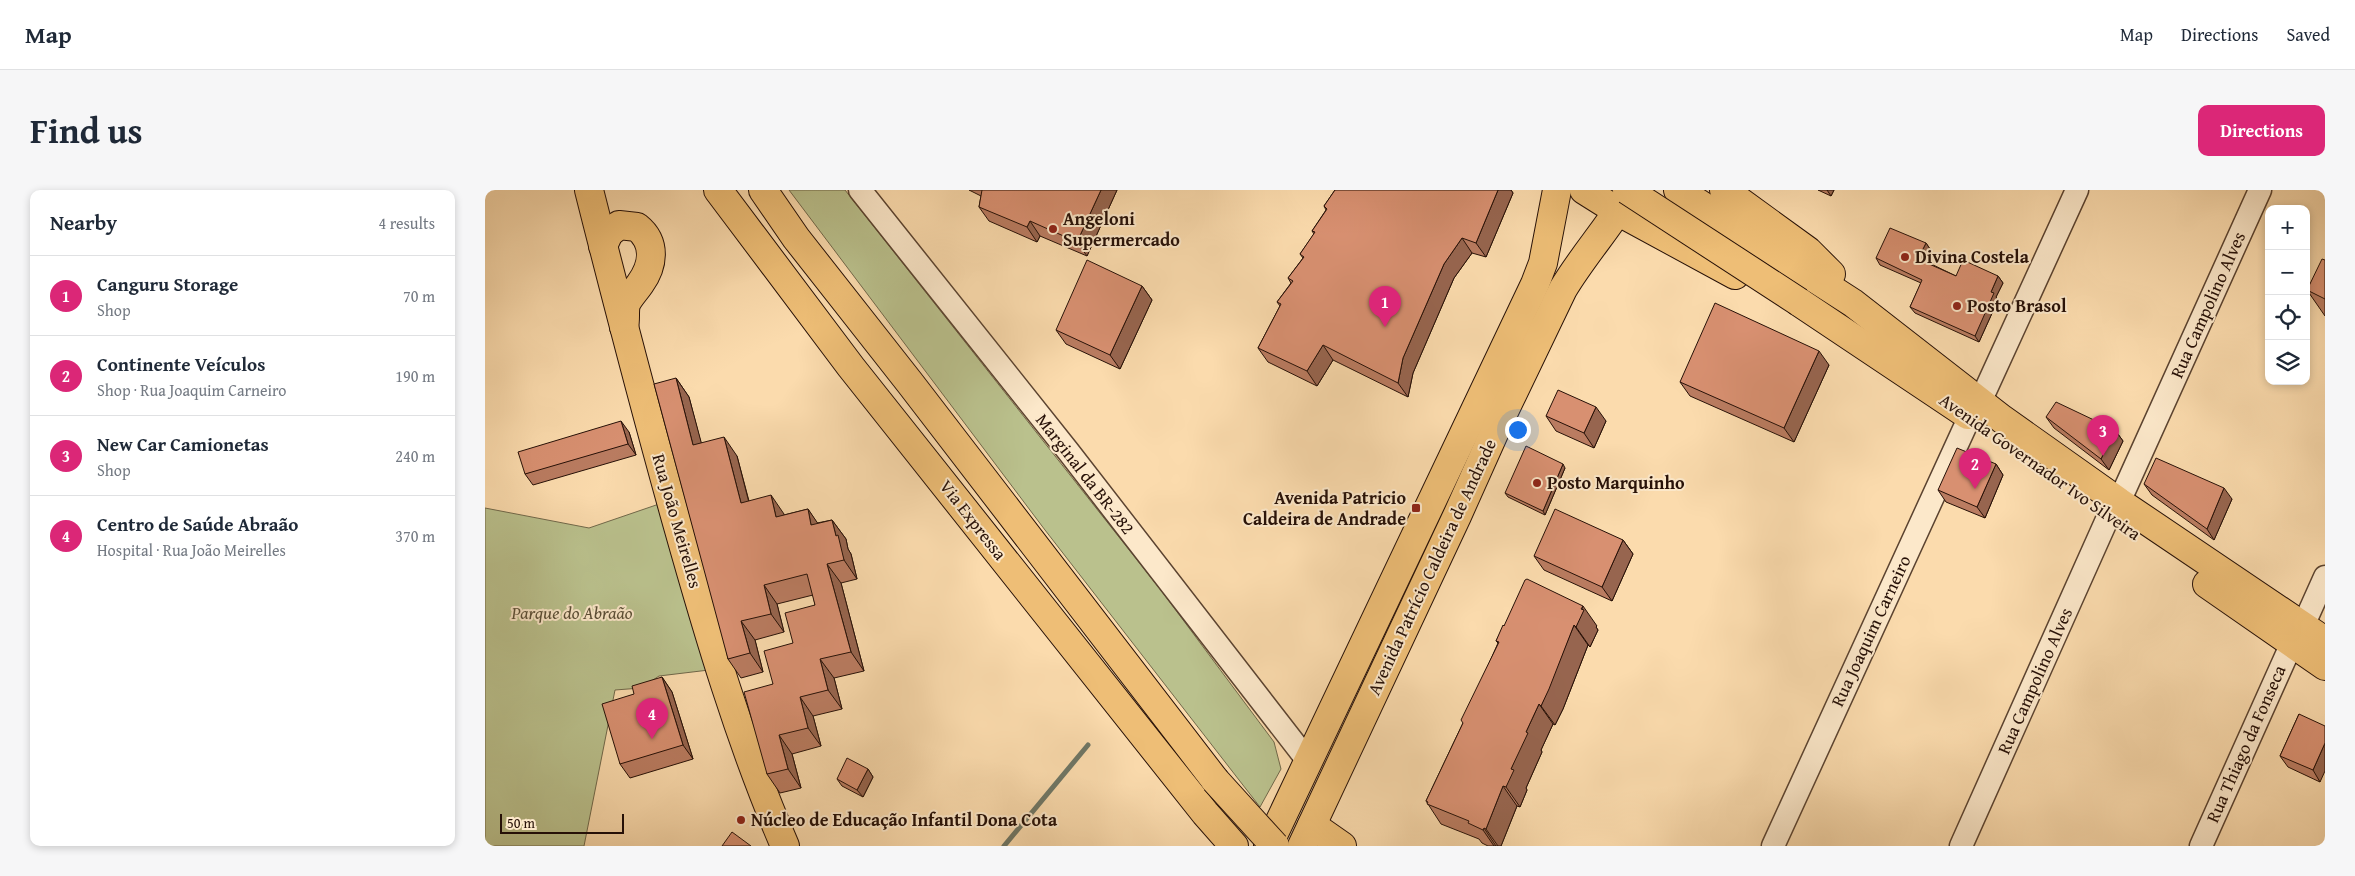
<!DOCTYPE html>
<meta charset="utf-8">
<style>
body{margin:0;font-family:"Gentium Book Plus",serif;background:#f6f6f7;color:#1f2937}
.controls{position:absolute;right:15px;top:15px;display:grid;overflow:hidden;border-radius:10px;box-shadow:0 2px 8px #0003}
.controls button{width:45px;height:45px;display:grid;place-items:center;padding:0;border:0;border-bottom:1px solid #e0e1e3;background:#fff;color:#1f2937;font:25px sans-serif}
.scale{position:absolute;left:15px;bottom:12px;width:124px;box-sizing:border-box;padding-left:5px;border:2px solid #261007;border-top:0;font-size:14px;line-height:18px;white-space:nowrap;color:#261007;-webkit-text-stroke:4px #fce8ca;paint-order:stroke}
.you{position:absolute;left:1032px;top:239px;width:18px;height:18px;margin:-12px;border:4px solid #fff;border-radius:50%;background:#1a73e8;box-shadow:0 0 0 8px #1a73e833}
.badge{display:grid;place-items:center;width:32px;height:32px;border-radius:50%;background:#db2777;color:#fff;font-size:16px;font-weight:700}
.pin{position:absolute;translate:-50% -41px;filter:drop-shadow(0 1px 2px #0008)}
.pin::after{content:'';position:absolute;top:26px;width:18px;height:15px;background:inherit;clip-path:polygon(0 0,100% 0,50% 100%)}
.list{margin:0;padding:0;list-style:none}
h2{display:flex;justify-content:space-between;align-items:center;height:65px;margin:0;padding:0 20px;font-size:21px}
h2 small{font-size:16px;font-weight:400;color:#747a83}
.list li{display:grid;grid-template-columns:32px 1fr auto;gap:15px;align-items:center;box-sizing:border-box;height:80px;padding:0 20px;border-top:1px solid #e0e1e3}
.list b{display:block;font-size:19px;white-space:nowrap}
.list p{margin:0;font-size:16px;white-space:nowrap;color:#747a83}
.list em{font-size:16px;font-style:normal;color:#747a83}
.icon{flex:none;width:28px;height:28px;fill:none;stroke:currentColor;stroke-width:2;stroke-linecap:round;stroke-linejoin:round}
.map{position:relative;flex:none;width:1840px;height:656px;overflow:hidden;border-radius:10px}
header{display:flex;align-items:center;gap:30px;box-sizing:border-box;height:70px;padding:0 25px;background:#fff;border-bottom:1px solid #e0e1e3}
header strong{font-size:24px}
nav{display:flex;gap:28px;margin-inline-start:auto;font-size:18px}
.intro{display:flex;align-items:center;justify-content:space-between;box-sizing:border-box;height:120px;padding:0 30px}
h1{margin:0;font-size:35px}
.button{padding:12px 22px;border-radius:10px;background:#db2777;color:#fff;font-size:18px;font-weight:700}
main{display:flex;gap:30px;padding:0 30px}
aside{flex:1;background:#fff;border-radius:10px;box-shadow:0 2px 8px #0003}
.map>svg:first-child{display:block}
.green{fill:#bac18d;stroke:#70684a}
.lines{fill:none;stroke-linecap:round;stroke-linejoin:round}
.stream{stroke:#6f7766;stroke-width:5}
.minor-casing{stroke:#5b4330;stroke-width:25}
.major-casing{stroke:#261007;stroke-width:30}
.highway-casing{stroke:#261007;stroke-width:30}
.minor{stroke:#fce8ca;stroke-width:22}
.major{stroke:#eebe76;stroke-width:28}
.highway{stroke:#eebe76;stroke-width:28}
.major-bridge-casing{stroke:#261007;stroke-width:30;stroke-linecap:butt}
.highway-bridge-casing{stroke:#261007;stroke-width:30;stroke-linecap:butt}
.major-bridge{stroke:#eebe76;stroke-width:28}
.highway-bridge{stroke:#eebe76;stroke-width:28}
.wall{fill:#ba7c61;stroke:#261007}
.shaded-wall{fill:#97654f;stroke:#261007}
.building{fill:#d89071;stroke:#261007}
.poi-dot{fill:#8f2418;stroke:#fce8ca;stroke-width:2}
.labels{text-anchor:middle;stroke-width:4;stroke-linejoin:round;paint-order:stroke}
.poi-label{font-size:18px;font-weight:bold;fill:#261007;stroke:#fce8ca;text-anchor:start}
.street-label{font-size:18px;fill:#261007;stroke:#fce8ca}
.park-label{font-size:18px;font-style:italic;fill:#5a4e36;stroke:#fce8ca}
</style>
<header>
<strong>Map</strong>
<nav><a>Map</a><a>Directions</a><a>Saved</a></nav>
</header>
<div class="intro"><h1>Find us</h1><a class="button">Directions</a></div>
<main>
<aside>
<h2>Nearby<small>4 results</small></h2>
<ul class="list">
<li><span class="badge">1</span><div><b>Canguru Storage</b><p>Shop</p></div><em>70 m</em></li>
<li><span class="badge">2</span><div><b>Continente Veículos</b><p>Shop · Rua Joaquim Carneiro</p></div><em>190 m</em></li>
<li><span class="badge">3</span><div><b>New Car Camionetas</b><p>Shop</p></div><em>240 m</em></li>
<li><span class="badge">4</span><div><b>Centro de Saúde Abraão</b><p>Hospital · Rua João Meirelles</p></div><em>370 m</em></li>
</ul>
</aside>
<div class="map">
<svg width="1840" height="656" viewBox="0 0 1840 656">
<rect width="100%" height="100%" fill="#fbdbad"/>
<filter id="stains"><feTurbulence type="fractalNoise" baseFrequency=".004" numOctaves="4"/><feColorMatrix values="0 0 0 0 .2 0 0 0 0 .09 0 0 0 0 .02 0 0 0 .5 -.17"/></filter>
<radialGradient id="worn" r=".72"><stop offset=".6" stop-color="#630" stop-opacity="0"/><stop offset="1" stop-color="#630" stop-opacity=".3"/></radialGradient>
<g class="green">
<path d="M 304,0 L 360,0 L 675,399 L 789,552 L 796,579 L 775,617 L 560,340 Z"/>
<path d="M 177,313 L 224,480 L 174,486 L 156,498 L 130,500 L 99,656 L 0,656 L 0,318 L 104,338 Z"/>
</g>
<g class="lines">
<path class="stream" d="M 519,656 L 603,555"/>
<defs>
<g id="minor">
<path d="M 375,0 L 583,261 L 823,571"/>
<path d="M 1495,212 L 1592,0"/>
<path d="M 1634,312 L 1775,0"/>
<path d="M 1818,436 L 1840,387"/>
<path d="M 1288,656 L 1485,226"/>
<path d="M 1476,656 L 1624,325"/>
<path d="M 1716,656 L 1807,453"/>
</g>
<g id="major">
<path d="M 104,0 C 132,111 161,222 192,333 C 223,443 255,552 300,656"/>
<path d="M 1099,0 L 1134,22 L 1250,85"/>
<path d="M 1193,0 L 1368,113 L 1517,229 L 1634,312 L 1840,451"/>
<path d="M 1239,0 L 1323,61 L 1346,84"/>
<path d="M 118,56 L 124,43 L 134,35 L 152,37 C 172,53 168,76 155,94 C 151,100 144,107 141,114 C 139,121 141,130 139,137"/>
<path d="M 1314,112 L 1483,225"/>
<path d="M 1722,394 L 1840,476"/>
<path d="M 827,635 L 857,656"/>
<path d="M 783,656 L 1050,94 L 1058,73 L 1072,0"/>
<path d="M 817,656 L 972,326 L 1015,230 L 1078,99 C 1099,64 1126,35 1146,0"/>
</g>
<g id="highway">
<path d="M 233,0 L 366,177 L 720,623 L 749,656"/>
<path d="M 278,0 L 311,48 L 425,193 L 730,590"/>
</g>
</defs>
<use href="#minor" class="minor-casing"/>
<use href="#major" class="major-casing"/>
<use href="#highway" class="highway-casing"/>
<use href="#minor" class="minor"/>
<use href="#major" class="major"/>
<use href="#highway" class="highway"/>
<defs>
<path id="major-bridge" d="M 1142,0 L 1314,112"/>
<path id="highway-bridge" d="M 730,590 L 790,656"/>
</defs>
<use href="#major-bridge" class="major-bridge-casing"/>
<use href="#highway-bridge" class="highway-bridge-casing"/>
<use href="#major-bridge" class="major-bridge"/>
<use href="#highway-bridge" class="highway-bridge"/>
</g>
<g class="wall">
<path d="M 484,0 L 632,0 L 602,66 L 555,46 L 552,52 L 504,31 L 494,17 L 496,6 Z"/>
<path d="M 850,0 L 1026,0 L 1028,3 L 1001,67 L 987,63 L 969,88 L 928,183 L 923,207 L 848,170 L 832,196 L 783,172 L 773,158 L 795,116 L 792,112 L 806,93 L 803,88 L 818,68 L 815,64 L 829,44 L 827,41 L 841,20 L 839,16 Z"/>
<path d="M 1333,0 L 1349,0 L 1346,6 Z"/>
<path d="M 1441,53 L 1445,59 L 1440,71 L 1471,86 L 1513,86 L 1518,93 L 1511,107 L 1513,110 L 1494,152 L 1430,123 L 1425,117 L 1436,93 L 1395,75 L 1391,68 Z"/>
<path d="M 1840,70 L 1840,126 L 1822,100 Z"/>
<path d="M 657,96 L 667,110 L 635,179 L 581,154 L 571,140 Z"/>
<path d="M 1344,175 L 1309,252 L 1205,206 L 1195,192 Z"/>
<path d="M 191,188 L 204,207 L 216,253 L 252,266 L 264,311 L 299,325 L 323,319 L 332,333 L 347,330 L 361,349 L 363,359 L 366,364 L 372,389 L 356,393 L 379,481 L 349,488 L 357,519 L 328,526 L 336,556 L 307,564 L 316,598 L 295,603 L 282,584 L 288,494 L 308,453 L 330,415 L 328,405 L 292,414 L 299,442 L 270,450 L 278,482 L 256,488 L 243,469 Z"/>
<path d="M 1061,226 L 1121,231 L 1109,258 L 1071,241 Z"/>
<path d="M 1561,227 L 1630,240 L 1638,251 L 1624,280 L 1569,238 Z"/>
<path d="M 144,242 L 151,265 L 48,295 L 40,284 Z"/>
<path d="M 1511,274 L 1518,285 L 1500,328 L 1461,312 L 1453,300 Z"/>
<path d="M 1080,278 L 1060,325 L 1023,307 L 1020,303 Z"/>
<path d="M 1659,294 L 1747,309 L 1729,350 L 1667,305 Z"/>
<path d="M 1138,350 L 1148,364 L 1127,411 L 1059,380 L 1049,366 Z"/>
<path d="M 1019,436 L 1112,436 L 1111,437 L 1113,440 L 1105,457 L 1103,455 L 1078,519 L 1070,535 L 1068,534 L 1056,560 L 1057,562 L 1041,598 L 1042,600 L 1035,617 L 1032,616 L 1016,656 L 1003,656 L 997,653 L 994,649 L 956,634 L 941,611 L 978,533 L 1013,453 L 1011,451 Z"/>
<path d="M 177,487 L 187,502 L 208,569 L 145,588 L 135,574 L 149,504 Z"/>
<path d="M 1814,524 L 1835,592 L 1803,577 L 1795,566 Z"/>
<path d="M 383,579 L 388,587 L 378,607 L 357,596 L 352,589 Z"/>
</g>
<g class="shaded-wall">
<path d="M 616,0 L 632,0 L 602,66 L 592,52 Z"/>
<path d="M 1013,0 L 1026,0 L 1028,3 L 1001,67 L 991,53 Z"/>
<path d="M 1342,0 L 1349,0 L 1346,6 Z"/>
<path d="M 545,31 L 555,46 L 552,52 L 542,37 Z"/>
<path d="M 977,48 L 987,63 L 969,88 L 928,183 L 923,207 L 913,193 L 918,168 L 959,74 Z"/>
<path d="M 1441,53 L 1445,59 L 1438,75 L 1433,69 Z"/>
<path d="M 1513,86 L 1518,93 L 1511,107 L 1513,110 L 1494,152 L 1490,146 L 1506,102 Z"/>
<path d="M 657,96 L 667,110 L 635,179 L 625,165 Z"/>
<path d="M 838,155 L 848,170 L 832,196 L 822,181 Z"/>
<path d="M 1334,161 L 1344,175 L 1309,252 L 1299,238 Z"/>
<path d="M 191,188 L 204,207 L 222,274 L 208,255 Z"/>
<path d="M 1111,217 L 1121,231 L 1109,258 L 1099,243 Z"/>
<path d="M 136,231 L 144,242 L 151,265 L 143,254 Z"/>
<path d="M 1630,240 L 1638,251 L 1624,280 L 1616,269 Z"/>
<path d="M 239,247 L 252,266 L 269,332 L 256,313 Z"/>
<path d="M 1078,274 L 1080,278 L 1060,325 L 1058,321 Z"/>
<path d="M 1511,274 L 1518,285 L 1500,328 L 1492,317 Z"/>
<path d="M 1739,298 L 1747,309 L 1729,350 L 1722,339 Z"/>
<path d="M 286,305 L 299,324 L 304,346 L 291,327 Z"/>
<path d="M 323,319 L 336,338 L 326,335 Z"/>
<path d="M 347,330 L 361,349 L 363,359 L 366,364 L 372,389 L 359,370 L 351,346 Z"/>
<path d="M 1138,350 L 1148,364 L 1127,411 L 1117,397 Z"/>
<path d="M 342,374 L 356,393 L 379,481 L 366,462 Z"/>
<path d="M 279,395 L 292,414 L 299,442 L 286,424 Z"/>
<path d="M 1098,416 L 1112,436 L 1111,437 L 1113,440 L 1105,457 L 1091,437 Z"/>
<path d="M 256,431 L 270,450 L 278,482 L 265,463 Z"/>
<path d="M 1089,435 L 1103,455 L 1078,519 L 1070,535 L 1056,516 Z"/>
<path d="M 335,469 L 349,488 L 357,519 L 343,500 Z"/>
<path d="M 177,487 L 187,502 L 208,569 L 198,555 Z"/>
<path d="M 315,507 L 328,526 L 336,556 L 323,538 Z"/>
<path d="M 1054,514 L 1068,534 L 1056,560 L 1057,562 L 1041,598 L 1042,600 L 1035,617 L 1021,597 L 1026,579 L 1041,542 Z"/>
<path d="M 294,545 L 307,564 L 316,598 L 303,579 Z"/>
<path d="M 1840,553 L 1840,581 L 1835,592 L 1828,580 Z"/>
<path d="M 383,579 L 388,587 L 378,607 L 372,600 Z"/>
<path d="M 1018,596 L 1032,616 L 1016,656 L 1013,656 L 1001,639 Z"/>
<path d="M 999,638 L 1011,656 L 1009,656 L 998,640 Z"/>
</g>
<g class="building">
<path d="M 497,0 L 616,0 L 592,52 L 545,31 L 542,37 L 494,17 Z"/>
<path d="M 850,0 L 1013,0 L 991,53 L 977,48 L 959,74 L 918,168 L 913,193 L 838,155 L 822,181 L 773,158 L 796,114 L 792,112 L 808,91 L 803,88 L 819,67 L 815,64 L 830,42 L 827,41 L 842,19 L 839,16 Z"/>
<path d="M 1405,38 L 1441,53 L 1433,69 L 1471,86 L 1478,70 L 1513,86 L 1506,102 L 1509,103 L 1490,146 L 1425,117 L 1437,90 L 1391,68 Z"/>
<path d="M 1837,69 L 1840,70 L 1840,109 L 1822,100 Z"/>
<path d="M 602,70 L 657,96 L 625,165 L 571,140 Z"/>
<path d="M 1230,113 L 1334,161 L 1299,238 L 1195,192 Z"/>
<path d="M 191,188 L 208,255 L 239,247 L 256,313 L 286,305 L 291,327 L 323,319 L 326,335 L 347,330 L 351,346 L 353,345 L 359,370 L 342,374 L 366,462 L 335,469 L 343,500 L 315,507 L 323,538 L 294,545 L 303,579 L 282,584 L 259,502 L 288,494 L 279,461 L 308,453 L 300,423 L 330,415 L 322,384 L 279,395 L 286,424 L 256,431 L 265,463 L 243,469 L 169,194 Z"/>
<path d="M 1073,200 L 1111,217 L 1099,243 L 1061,226 Z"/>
<path d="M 1571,212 L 1630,240 L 1616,269 L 1561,227 Z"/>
<path d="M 136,231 L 143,254 L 40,284 L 33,262 Z"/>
<path d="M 1041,256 L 1078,274 L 1058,321 L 1020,303 Z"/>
<path d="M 1472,258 L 1511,274 L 1492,317 L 1453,300 Z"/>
<path d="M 1671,268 L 1739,298 L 1722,339 L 1659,294 Z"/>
<path d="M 1070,319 L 1138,350 L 1117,397 L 1049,366 Z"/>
<path d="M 1042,389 L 1098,416 L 1096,419 L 1099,420 L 1091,437 L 1089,435 L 1064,499 L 1056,516 L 1054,514 L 1041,542 L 1043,543 L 1026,579 L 1029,580 L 1021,597 L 1018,596 L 1001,639 L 999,638 L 998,640 L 983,633 L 984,631 L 942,614 L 943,612 L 941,611 L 978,533 L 976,530 L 1014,452 L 1011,451 L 1018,435 L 1019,436 L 1040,390 Z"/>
<path d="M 177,487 L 198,555 L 135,574 L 117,514 L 149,504 L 147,496 Z"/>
<path d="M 1814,524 L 1840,536 L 1840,553 L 1828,580 L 1795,566 Z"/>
<path d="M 362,568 L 383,579 L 372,600 L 352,589 Z"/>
<path d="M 247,642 L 266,656 L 237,656 Z"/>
</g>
<g class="poi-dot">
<circle cx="568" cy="39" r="5"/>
<circle cx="1420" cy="67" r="5"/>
<circle cx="1472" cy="116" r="5"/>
<circle cx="1052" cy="293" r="5"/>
<rect x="926" y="313" width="10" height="10" rx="2.5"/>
<circle cx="256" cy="630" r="5"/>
</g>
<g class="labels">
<g class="poi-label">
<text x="578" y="35">Angeloni<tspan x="578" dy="21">Supermercado</tspan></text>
<text x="1430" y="73">Divina Costela</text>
<text x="1482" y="122">Posto Brasol</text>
<text x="1062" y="299">Posto Marquinho</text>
<text x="921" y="314" text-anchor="end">Avenida Patricio<tspan x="921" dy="21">Caldeira de Andrade</tspan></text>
<text x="266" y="636">Núcleo de Educação Infantil Dona Cota</text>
</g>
<g class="street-label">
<text transform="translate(1723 115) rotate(-66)" y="6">Rua Campolino Alves</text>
<text transform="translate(1555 277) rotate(35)" y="6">Avenida Governador Ivo Silveira</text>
<text transform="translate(600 284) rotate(52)" y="6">Marginal da BR-282</text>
<text transform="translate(488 330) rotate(52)" y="6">Via Expressa</text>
<text transform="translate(192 331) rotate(74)" y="6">Rua João Meirelles</text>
<text transform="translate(947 377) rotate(-65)" y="6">Avenida Patrício Caldeira de Andrade</text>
<text transform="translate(1386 441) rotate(-65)" y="6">Rua Joaquim Carneiro</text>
<text transform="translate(1550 491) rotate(-66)" y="6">Rua Campolino Alves</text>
<text transform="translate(1761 554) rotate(-66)" y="6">Rua Thiago da Fonseca</text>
</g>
<g class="park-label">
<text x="87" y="429">Parque do Abraão</text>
</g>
</g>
<rect width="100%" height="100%" filter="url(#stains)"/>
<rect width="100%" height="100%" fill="url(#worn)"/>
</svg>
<div class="controls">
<button>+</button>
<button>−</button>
<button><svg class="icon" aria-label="locate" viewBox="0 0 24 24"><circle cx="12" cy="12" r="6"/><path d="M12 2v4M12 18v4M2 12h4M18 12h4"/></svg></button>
<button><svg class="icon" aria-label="layers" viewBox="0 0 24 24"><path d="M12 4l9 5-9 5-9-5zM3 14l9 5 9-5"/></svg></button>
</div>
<div class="scale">50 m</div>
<div class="you"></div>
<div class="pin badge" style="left:900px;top:137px">1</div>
<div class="pin badge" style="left:1490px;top:299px">2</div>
<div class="pin badge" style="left:1618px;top:266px">3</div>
<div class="pin badge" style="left:167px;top:549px">4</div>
</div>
</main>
